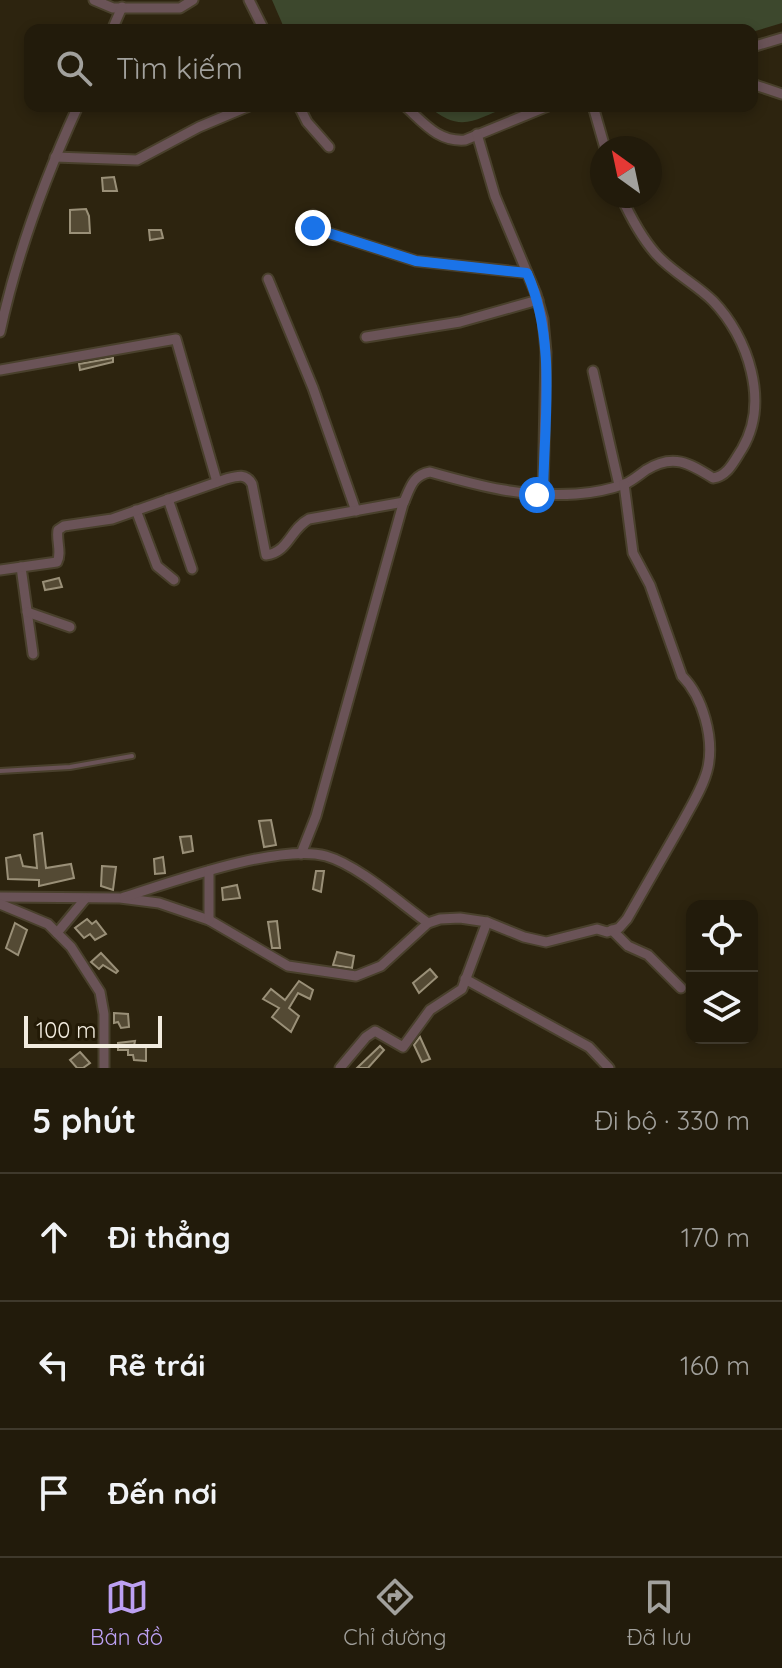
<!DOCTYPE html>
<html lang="vi">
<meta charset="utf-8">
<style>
body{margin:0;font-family:Quicksand,sans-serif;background:#2a2414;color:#f1f3f6}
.controls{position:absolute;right:24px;bottom:24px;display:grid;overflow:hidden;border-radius:16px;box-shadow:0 4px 12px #0003}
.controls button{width:72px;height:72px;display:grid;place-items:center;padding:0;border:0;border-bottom:2px solid #3f392c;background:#221b0b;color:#f1f3f6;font:40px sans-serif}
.compass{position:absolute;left:590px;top:136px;width:72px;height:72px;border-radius:50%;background:#221b0b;box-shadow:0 4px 12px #0003;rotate:327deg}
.scale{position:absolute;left:24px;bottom:20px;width:138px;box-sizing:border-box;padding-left:8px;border:4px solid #f2ecdf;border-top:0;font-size:22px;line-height:28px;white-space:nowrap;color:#f2ecdf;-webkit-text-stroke:6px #231a06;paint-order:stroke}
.stop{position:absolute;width:24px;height:24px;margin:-18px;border:6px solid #1a73e8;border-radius:50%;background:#fff}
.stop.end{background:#1a73e8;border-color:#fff;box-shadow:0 2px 8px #0008}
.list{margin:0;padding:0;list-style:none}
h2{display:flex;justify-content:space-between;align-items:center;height:104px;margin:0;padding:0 32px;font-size:34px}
h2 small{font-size:26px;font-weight:400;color:#a2a19d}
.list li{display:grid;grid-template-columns:52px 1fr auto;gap:24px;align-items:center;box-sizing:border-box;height:128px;padding:0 32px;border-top:2px solid #3f392c}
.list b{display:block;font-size:30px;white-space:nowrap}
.list em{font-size:26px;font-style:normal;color:#a2a19d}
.icon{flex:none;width:44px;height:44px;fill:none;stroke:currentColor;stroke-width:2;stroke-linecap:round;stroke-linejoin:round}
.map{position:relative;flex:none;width:782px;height:1068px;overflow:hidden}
.search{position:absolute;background:#221b0b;box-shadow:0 4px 12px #0003;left:24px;right:24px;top:24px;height:88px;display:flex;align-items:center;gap:20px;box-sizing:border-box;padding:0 28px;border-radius:16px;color:#a2a19d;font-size:30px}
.sheet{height:488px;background:#221b0b}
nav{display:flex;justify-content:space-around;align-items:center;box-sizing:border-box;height:112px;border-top:2px solid #3f392c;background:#221b0b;font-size:22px;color:#a2a19d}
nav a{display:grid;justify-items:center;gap:4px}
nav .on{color:#bca0f2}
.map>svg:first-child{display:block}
.green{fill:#3d482d}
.building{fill:#544a34;stroke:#9a9078;stroke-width:2}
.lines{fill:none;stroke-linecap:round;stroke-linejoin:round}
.lane-casing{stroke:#49402c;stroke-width:8}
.street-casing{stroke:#49402c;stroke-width:13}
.lane{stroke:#6a5357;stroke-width:4}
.street{stroke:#6a5357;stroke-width:9}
.route{stroke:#1a73e8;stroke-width:10}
</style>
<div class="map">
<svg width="782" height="1068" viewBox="0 0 782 1068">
<rect width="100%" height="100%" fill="#2d240f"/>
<g class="green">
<path d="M 272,0 L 782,0 L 782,23 L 752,32 L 285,30 Z"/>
<path d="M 428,106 L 509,106 C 474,120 461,134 428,106 Z"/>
</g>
<g class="building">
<path d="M 114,177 L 117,191 L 103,191 L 102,178 Z"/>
<path d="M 86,209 L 89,216 L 90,233 L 70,233 L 70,210 Z"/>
<path d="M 149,230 L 161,230 L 163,238 L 150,240 Z"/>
<path d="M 113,358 L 113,362 L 80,370 L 79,364 Z"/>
<path d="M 59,578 L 62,587 L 45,590 L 43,582 Z"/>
<path d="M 271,820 L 276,845 L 264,847 L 259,821 Z"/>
<path d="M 42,833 L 46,868 L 71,864 L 74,878 L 39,886 L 39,880 L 8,879 L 6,858 L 20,855 L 23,866 L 37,868 L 34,835 Z"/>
<path d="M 191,836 L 193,851 L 183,853 L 180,837 Z"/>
<path d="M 163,857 L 165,873 L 155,874 L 154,859 Z"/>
<path d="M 102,866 L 116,867 L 113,890 L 101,886 Z"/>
<path d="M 316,871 L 324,871 L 321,892 L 313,889 Z"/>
<path d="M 237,885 L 240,898 L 223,900 L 222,888 Z"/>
<path d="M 87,919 L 92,924 L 96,921 L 106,934 L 95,940 L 90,934 L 84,938 L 75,928 Z"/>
<path d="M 277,921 L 280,948 L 272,948 L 268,922 Z"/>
<path d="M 15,923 L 27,930 L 18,955 L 6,948 Z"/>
<path d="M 337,952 L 354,956 L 352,968 L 333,965 Z"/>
<path d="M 101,953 L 118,971 L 116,973 L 103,965 L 99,969 L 91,962 Z"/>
<path d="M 430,969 L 437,977 L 419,993 L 413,983 Z"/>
<path d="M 299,981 L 313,990 L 310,999 L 298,993 L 289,1008 L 299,1016 L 291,1032 L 272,1017 L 279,1008 L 263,999 L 271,989 L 285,1000 Z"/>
<path d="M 114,1013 L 128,1014 L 129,1027 L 121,1028 L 118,1022 L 114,1023 Z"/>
<path d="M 420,1037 L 430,1059 L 422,1062 L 414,1045 Z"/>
<path d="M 135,1041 L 134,1046 L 146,1045 L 146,1061 L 134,1060 L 133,1055 L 128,1055 L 128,1050 L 118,1050 L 118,1043 Z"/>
<path d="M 380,1046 L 384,1050 L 368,1068 L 357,1068 Z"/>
<path d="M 80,1052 L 90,1063 L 83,1068 L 77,1068 L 70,1060 Z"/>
</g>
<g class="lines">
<defs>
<path id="lane" d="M 0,771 L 70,767 L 132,756"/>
<g id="street">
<path d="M 94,0 L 113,8 L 180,8 L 193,0"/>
<path d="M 249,0 L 264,30"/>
<path d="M 112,30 L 122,7"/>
<path d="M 752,47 L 782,38"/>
<path d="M 752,84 L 782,94"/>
<path d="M 299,106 L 307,122 L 329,147"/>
<path d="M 405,106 C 424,123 438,142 465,140 L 548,106"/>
<path d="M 593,106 L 605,148"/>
<path d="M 477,134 L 495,196 L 536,294 L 543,319 L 546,352 L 543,495"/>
<path d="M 55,157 L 137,160 L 199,127 L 249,106"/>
<path d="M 313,215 L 313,228 L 416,261 L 527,273"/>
<path d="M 268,279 L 313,388 L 356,511"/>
<path d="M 0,332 C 17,253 44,180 78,106"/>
<path d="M 366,337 L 460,322 L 538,300"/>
<path d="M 0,370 L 176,339 L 217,482"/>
<path d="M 593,371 L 619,485"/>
<path d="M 168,499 L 192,569"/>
<path d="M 136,510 L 157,566 L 174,580"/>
<path d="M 21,567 L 33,654"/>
<path d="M 0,570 L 57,562 C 62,553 56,540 58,530 L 64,526 L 112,519 L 226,479 C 237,476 246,473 252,484 L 266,555 C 289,552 290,529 309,519 L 404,502"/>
<path d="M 27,612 L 70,627"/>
<path d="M 301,854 L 316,816 L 403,504 C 410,489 412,475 430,472 C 483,487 521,497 576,494 C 591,493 611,489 625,484 C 632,481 639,475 646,470 C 673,453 689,463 713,478 C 728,476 734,461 742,449 C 770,402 748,337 713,301 C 696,284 673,273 656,254 C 641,237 630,216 621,196"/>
<path d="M 0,897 L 120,898 L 159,903 L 209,920 L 288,966 L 356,976 L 381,966 L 428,923 L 440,919 L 460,918 L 487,922 L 524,937 L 546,942 L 597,929 L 607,932 L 619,928 L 627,919 C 645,887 664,855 682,823 C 691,806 704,786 708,767 C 714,738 703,697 682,676 L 650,585 L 633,553 L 624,484"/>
<path d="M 124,897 C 172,882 279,843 326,856 C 358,865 400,903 428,923"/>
<path d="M 0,904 L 48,924 L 71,947 L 100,992 L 104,1014 L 104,1068"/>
<path d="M 209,920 L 209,871"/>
<path d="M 612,930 L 628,946 L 648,955 L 681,988"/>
<path d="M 57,933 L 85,899"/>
<path d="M 465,979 L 589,1047 L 609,1068"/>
<path d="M 340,1068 L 366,1037 L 375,1031 L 403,1047 L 430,1010 L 462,989 L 487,922"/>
</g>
</defs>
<use href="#lane" class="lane-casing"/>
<use href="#street" class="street-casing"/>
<use href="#lane" class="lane"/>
<use href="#street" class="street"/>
</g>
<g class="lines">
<path class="route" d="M 313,228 L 416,261 L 527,273 C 557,340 544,423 543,495 L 537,495"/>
</g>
</svg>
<div class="controls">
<button><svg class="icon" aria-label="locate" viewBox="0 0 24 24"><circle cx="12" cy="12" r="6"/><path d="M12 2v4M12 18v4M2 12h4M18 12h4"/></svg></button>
<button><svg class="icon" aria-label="layers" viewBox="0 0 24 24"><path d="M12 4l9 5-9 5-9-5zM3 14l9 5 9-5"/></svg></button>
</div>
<svg class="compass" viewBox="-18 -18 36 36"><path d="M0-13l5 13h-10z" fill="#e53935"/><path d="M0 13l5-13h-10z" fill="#a2a19d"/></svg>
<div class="scale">100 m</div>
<div class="stop" style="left:537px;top:495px"></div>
<div class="stop end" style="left:313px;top:228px"></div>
<div class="search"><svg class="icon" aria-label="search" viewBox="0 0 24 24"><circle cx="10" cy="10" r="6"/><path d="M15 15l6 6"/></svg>Tìm kiếm</div>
</div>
<section class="sheet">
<h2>5 phút<small>Đi bộ · 330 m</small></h2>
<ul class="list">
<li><svg class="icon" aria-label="ahead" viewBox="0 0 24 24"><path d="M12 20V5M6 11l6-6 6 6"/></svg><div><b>Đi thẳng</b></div><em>170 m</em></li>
<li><svg class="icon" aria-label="left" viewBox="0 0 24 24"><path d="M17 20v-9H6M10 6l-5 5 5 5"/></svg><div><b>Rẽ trái</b></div><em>160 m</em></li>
<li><svg class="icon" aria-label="arrive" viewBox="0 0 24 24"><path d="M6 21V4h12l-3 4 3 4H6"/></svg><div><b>Đến nơi</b></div></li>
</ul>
</section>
<nav>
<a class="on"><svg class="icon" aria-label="map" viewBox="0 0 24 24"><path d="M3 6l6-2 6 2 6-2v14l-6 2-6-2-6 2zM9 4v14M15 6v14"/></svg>Bản đồ</a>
<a><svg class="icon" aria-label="directions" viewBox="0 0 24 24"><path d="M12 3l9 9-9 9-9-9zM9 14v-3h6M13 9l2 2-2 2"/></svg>Chỉ đường</a>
<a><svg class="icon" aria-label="saved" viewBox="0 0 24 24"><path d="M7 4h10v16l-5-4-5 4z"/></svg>Đã lưu</a>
</nav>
